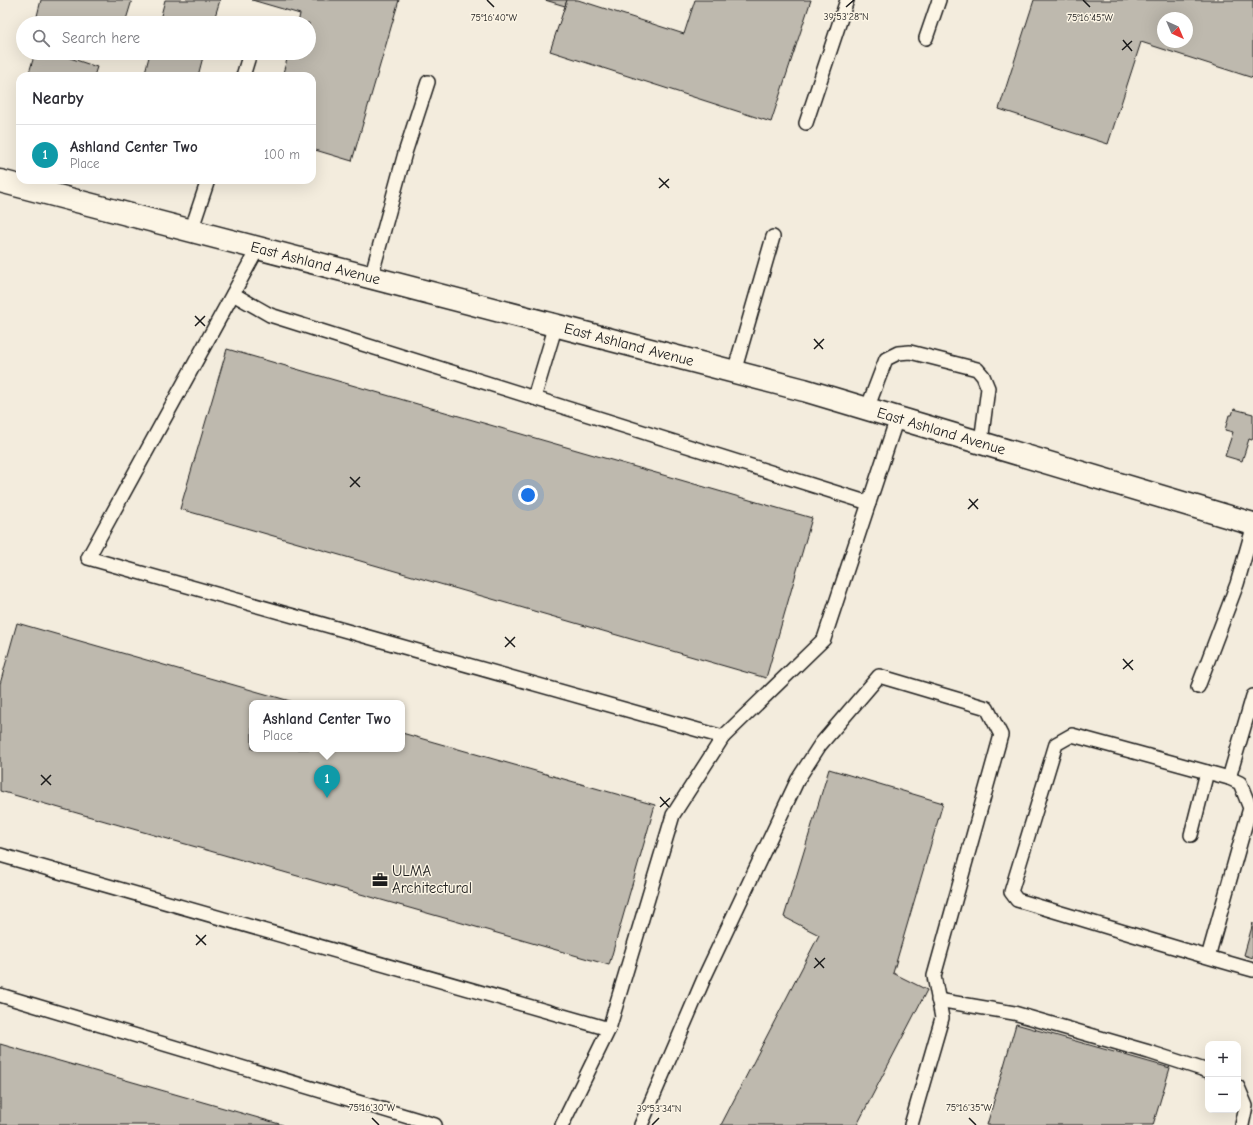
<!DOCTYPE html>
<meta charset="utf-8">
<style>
body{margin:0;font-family:"Comic Neue",sans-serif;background:#f7f7f7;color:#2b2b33}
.controls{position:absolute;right:12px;bottom:12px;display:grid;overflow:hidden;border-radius:8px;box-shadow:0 4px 16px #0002}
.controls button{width:36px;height:36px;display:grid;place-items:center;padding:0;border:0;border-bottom:1px solid #e1e1e2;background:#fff;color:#2b2b33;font:20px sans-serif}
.compass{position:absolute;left:1157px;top:12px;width:36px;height:36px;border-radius:50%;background:#fff;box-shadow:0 4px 16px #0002;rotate:136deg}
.you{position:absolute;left:528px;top:495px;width:14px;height:14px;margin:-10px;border:3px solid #fff;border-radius:50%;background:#1a73e8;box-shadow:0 0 0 6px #1a73e833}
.badge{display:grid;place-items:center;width:26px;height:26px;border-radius:50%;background:#db2777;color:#fff;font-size:13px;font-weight:700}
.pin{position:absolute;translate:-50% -33px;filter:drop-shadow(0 1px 2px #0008)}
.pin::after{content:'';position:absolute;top:21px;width:14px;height:12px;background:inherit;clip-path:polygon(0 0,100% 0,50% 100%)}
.popup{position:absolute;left:249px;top:700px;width:156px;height:52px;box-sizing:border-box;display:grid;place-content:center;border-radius:8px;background:#fff;filter:drop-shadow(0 1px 3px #0005);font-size:13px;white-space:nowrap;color:#7c7c81}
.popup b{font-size:15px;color:#2b2b33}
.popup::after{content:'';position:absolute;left:50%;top:100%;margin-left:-8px;border:8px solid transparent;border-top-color:#fff}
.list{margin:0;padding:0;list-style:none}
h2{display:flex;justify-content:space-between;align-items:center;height:52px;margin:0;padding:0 16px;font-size:17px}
h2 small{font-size:13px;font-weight:400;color:#7c7c81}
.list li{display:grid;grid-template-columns:26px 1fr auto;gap:12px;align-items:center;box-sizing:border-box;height:60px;padding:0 16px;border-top:1px solid #e1e1e2}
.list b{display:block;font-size:15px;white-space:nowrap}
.list p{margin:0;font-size:13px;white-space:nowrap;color:#7c7c81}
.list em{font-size:13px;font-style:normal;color:#7c7c81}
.icon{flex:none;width:22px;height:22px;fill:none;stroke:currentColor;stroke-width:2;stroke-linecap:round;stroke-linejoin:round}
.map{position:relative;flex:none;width:1253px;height:1125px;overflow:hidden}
.search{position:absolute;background:#fff;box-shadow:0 4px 16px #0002;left:16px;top:16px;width:300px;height:44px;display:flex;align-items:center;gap:10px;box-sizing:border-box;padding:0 14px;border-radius:22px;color:#7c7c81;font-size:15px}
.panel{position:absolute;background:#fff;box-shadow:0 4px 16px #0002;left:16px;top:72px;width:300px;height:112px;border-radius:12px}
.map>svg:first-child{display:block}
.building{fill:#beb9ae;stroke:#1c1c1c;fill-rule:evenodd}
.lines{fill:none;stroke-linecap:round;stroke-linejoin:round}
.lane-casing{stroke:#1c1c1c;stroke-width:16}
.street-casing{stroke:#1c1c1c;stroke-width:25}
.lane{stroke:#fcf5e5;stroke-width:13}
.street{stroke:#fcf5e5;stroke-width:22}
.ticks{fill:none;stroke:#1c1c1c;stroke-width:1.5}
.labels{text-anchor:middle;stroke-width:3;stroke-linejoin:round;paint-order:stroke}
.street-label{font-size:15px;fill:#1c1c1c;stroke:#fcf5e5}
.poi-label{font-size:15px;fill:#1c1c1c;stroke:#fcf5e5;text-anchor:start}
.ticks-label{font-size:10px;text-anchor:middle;fill:#1c1c1c;stroke:#fcf5e5;stroke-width:3;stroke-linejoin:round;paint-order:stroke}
</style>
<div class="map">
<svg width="1253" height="1125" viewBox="0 0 1253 1125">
<rect width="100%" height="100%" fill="#f3ecdd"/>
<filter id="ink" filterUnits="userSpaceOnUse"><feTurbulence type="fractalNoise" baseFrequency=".025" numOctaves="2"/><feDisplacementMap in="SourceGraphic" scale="8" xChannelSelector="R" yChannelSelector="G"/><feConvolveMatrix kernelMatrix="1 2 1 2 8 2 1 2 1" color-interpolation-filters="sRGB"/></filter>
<g filter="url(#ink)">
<g class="building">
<path d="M 41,0 L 132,0 L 125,23 L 61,23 L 37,16 Z"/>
<path d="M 165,0 L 220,0 L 213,23 L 159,23 Z"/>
<path d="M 252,0 L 399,0 L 352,161 L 312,149 L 312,76 L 282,76 L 289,53 L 309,53 L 309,23 L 298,23 L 300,14 Z"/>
<path d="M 545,0 L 567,0 L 565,6 Z"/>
<path d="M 567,0 L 578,0 L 684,34 L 695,0 L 811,0 L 771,122 L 550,51 Z"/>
<path d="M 1034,0 L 1253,0 L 1253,78 L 1141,42 L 1108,144 L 999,109 ZM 1163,18 L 1187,18 L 1187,42 L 1163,42 Z"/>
<path d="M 35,53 L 55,53 L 97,67 L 94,76 L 28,76 Z"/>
<path d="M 150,53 L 204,53 L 198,76 L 144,76 Z"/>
<path d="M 227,349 L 812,518 L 766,678 L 180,509 Z"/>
<path d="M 1234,409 L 1253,414 L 1253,438 L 1252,440 L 1249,439 L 1242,461 L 1225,456 L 1233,432 L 1225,430 L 1229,415 L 1232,415 Z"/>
<path d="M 17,623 L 297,703 L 252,703 L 252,749 L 402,749 L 402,733 L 655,805 L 609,965 L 0,791 L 0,684 Z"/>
<path d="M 829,769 L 943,803 L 893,973 L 927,990 L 857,1125 L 721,1125 L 819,935 L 784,917 Z"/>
<path d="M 1253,923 L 1253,958 L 1244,955 Z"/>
<path d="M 1016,1024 L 1170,1068 L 1153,1125 L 987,1125 Z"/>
<path d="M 0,1044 L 283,1125 L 0,1125 Z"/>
</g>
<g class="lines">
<defs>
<g id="lane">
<path d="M 926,38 L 939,0"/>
<path d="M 243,76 L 250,53"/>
<path d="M 806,123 L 847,0"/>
<path d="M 191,231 L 208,180"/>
<path d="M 258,248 L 88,558 L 723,737 L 824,639 L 897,418"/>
<path d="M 371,277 L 405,153 L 428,82"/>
<path d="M 233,294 L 270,315 L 869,503"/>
<path d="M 734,372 L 773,237"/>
<path d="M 534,398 L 556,325"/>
<path d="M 867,409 L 886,359 L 898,353 L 910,352 L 977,369 L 983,376 L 988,388 L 981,442"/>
<path d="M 1198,687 L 1237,584 L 1253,528"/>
<path d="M 1229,778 L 1253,696"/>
<path d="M 1191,835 L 1207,772"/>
<path d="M 0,855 L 609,1029"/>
<path d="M 1208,957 L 1250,808 L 1240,783 L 1229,778 L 1207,772 L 1072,735 L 1056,744 L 1011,892 L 1017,900 C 1096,923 1174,948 1253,970"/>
<path d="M 0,995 L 435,1125"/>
<path d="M 938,1000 L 1014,1013 L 1149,1052 L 1208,1071"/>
<path d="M 1238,1087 L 1246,1106 L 1242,1125"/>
<path d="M 562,1125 L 609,1029 L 673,815 L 723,737"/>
<path d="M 641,1125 L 705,976 L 798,779 L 820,745 L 879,676 L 987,708 L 1001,735 L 934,976 L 942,1018 L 911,1125"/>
</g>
<g id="street">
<path id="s1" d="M 0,181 L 804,390 L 1253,524"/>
</g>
</defs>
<use href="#lane" class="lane-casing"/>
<use href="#street" class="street-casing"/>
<use href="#lane" class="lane"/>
<use href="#street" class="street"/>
</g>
</g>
<path class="ticks" d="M 487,0 L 494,7M 1083,0 L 1090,7M 846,7 L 854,0M 1123,40 L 1132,51M 1122,50 L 1132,41M 659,178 L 669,188M 659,188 L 669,179M 195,316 L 205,326M 195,326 L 205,316M 814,339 L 823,349M 814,349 L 824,339M 350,477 L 360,487M 350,487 L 360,477M 969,499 L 978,509M 968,509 L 978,499M 505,637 L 515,647M 505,647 L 515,637M 1123,659 L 1133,670M 1123,669 L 1133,660M 41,775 L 51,785M 41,785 L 51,775M 660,797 L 669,807M 660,807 L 670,798M 196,935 L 206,945M 196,945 L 206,935M 815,958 L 824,968M 814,968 L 825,958M 372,1118 L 379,1125M 969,1118 L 976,1125M 652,1125 L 659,1118"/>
<defs>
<symbol id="office-bare" viewBox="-9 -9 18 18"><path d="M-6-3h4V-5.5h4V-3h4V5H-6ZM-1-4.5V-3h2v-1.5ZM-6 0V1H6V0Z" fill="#1c1c1c" stroke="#fcf5e5" stroke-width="2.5" paint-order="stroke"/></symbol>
</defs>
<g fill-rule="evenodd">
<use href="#office-bare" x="369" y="869" width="22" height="22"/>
</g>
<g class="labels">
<g class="street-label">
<text dy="5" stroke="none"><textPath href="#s1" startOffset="326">East Ashland Avenue</textPath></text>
<text dy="5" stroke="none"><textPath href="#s1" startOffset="650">East Ashland Avenue</textPath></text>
<text dy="5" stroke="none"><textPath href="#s1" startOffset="974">East Ashland Avenue</textPath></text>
</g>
<g class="poi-label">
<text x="392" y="876">ULMA<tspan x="392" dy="17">Architectural</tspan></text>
</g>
</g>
<g class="ticks-label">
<text x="846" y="20">39°53'28"N</text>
<text x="494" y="21">75°16'40"W</text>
<text x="1090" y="21">75°16'45"W</text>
<text x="372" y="1111">75°16'30"W</text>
<text x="969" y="1111">75°16'35"W</text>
<text x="659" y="1112">39°53'34"N</text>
</g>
</svg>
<div class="controls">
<button>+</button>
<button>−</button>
</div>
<svg class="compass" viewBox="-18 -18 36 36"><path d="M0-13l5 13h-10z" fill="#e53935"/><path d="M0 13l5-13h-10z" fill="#7c7c81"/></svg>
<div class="you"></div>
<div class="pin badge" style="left:327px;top:798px;background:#0f9aa8">1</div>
<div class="popup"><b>Ashland Center Two</b>Place</div>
<div class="search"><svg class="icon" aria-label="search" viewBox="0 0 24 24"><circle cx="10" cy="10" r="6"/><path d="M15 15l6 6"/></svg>Search here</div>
<section class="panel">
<h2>Nearby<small></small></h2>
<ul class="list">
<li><span class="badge" style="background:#0f9aa8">1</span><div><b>Ashland Center Two</b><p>Place</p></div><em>100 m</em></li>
</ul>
</section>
</div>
